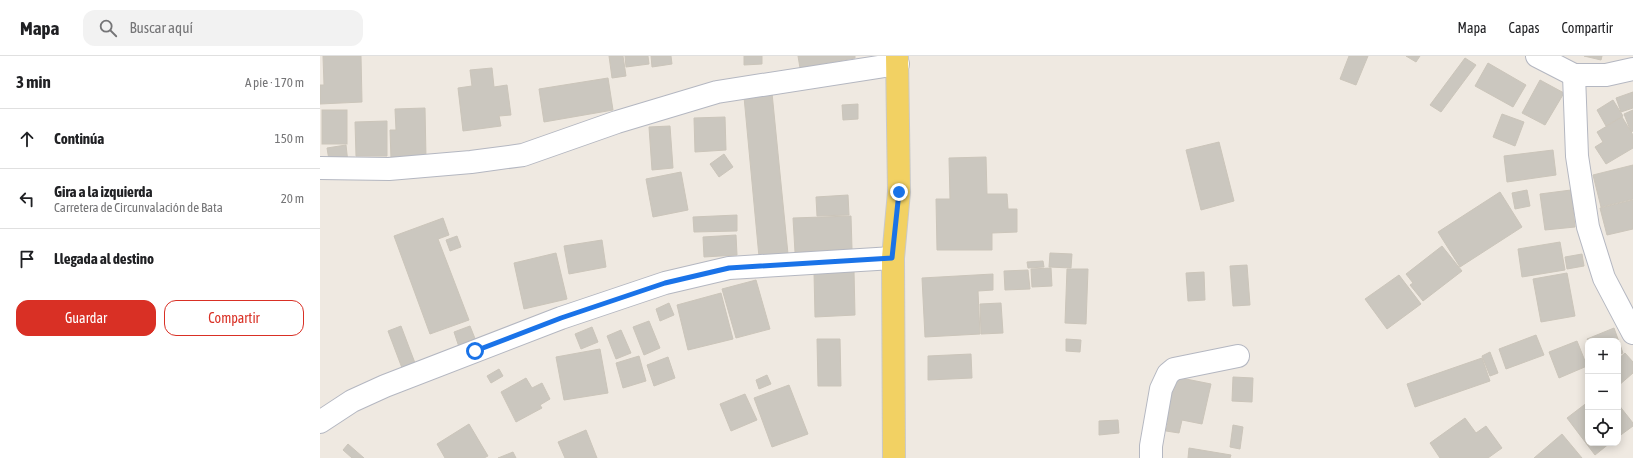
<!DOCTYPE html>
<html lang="es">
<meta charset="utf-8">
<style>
body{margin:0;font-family:"Asap Condensed",sans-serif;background:#f2f2f2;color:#202124}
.controls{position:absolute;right:12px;bottom:12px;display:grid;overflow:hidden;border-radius:8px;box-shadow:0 2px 10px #0003}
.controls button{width:36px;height:36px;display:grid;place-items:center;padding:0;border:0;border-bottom:1px solid #e0e0e0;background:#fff;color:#202124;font:20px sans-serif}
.stop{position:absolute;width:12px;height:12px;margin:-9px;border:3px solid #1a73e8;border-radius:50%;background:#fff}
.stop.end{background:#1a73e8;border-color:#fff;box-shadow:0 1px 4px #0008}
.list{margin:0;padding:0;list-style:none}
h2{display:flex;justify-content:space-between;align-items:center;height:52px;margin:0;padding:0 16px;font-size:17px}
h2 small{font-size:13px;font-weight:400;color:#757577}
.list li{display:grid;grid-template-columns:26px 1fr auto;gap:12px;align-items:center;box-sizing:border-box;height:60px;padding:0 16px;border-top:1px solid #e0e0e0}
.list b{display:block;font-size:15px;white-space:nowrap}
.list p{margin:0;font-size:13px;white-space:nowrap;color:#757577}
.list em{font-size:13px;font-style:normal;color:#757577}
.actions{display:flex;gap:8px;padding:12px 16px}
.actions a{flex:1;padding:9px 0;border:1px solid #d93025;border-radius:12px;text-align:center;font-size:14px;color:#d93025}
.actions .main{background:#d93025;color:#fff}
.icon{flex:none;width:22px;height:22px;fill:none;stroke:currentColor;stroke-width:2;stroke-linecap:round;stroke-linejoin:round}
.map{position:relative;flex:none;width:1313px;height:402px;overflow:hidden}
header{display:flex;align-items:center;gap:24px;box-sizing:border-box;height:56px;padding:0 20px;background:#fff;border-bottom:1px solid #e0e0e0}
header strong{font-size:19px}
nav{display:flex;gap:22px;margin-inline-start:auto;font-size:14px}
.search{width:280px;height:36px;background:#f2f2f2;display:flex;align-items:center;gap:10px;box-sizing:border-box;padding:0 14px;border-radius:12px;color:#757577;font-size:15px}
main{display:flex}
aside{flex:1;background:#fff}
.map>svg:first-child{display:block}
.building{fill:#cbc7bf;stroke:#cbc5ba}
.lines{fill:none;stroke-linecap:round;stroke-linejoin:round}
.minor-casing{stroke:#b4b7c1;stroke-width:24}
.major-casing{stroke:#c9c9c9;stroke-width:24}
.minor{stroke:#fff;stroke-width:22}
.major{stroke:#f2d163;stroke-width:22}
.route{stroke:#1a73e8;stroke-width:5}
</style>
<header>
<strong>Mapa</strong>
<div class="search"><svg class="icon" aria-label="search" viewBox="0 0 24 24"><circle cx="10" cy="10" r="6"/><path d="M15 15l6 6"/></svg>Buscar aquí</div>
<nav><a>Mapa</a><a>Capas</a><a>Compartir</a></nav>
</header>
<main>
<aside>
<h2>3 min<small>A pie · 170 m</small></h2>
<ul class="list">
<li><svg class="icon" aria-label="ahead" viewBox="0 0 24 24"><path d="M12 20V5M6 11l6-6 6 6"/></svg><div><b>Continúa</b></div><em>150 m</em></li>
<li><svg class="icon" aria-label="left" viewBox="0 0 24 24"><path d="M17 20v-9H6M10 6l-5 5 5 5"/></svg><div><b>Gira a la izquierda</b><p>Carretera de Circunvalación de Bata</p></div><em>20 m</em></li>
<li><svg class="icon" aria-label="arrive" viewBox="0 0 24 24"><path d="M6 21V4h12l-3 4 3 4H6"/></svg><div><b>Llegada al destino</b></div></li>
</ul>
<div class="actions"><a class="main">Guardar</a><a>Compartir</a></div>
</aside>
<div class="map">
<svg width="1313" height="402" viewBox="0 0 1313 402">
<rect width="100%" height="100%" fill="#efe9e1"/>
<g class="building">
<path d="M 3,0 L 41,0 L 42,46 L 0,48 L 0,29 L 4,29 Z"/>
<path d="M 289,0 L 303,0 L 306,20 L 292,22 Z"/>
<path d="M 305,0 L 328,0 L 329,8 L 306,11 Z"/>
<path d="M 331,0 L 351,0 L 352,8 L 332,11 Z"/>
<path d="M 424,0 L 442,0 L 442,8 L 424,9 Z"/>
<path d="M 478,0 L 535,0 L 535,2 L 480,12 Z"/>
<path d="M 1029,0 L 1048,0 L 1036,29 L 1020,23 Z"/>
<path d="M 1086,0 L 1100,0 L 1096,6 Z"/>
<path d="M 1264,0 L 1282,0 L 1281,4 Z"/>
<path d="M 1145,2 L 1156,9 L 1121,56 L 1110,49 Z"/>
<path d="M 1168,7 L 1206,29 L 1193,51 L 1155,30 Z"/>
<path d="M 172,12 L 174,31 L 187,29 L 191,59 L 179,60 L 181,70 L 143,75 L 138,32 L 152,30 L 150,14 Z"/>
<path d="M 288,22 L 293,54 L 224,66 L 219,33 Z"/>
<path d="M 1220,24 L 1244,37 L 1225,69 L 1202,57 Z"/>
<path d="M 1313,36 L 1313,52 L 1301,56 L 1296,42 Z"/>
<path d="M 452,37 L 468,198 L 439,201 L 424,41 Z"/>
<path d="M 1293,44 L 1303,60 L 1286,70 L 1277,54 Z"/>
<path d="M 538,48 L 538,63 L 523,64 L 522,49 Z"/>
<path d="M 105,52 L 106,102 L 71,103 L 70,74 L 76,74 L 75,53 Z"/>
<rect x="2" y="54" width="25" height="34"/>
<path d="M 1313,54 L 1313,75 L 1311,76 L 1304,58 Z"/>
<path d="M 1182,58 L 1204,66 L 1195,90 L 1173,81 Z"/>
<path d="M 405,61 L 406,94 L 375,96 L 374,62 Z"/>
<path d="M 1302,61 L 1313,79 L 1313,92 L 1286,108 L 1275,91 L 1283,86 L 1277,76 Z"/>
<path d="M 67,65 L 67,100 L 36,100 L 35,66 Z"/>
<path d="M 350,70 L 353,112 L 332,114 L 329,71 Z"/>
<path d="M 899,86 L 914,145 L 881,154 L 866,94 Z"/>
<path d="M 26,89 L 28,107 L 10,110 L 7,92 Z"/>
<path d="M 1233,94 L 1236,119 L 1187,126 L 1184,100 Z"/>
<path d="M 404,98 L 413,111 L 399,121 L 390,108 Z"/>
<path d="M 666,101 L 667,138 L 687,138 L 688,153 L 697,153 L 697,176 L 672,177 L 672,194 L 617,194 L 616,143 L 630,143 L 629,102 Z"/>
<path d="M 1313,109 L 1313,143 L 1281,151 L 1273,119 Z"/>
<path d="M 361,116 L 368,154 L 333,161 L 326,123 Z"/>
<path d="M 1207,134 L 1210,150 L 1195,153 L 1192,137 Z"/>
<path d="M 1251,134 L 1255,171 L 1225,174 L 1220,138 Z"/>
<path d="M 1180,136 L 1202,171 L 1140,211 L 1118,176 Z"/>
<path d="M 528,139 L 529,159 L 497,160 L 496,141 Z"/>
<path d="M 1313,144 L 1313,173 L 1287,179 L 1280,152 Z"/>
<path d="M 417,159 L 417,175 L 374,176 L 373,161 Z"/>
<path d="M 531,160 L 532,193 L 475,196 L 473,162 Z"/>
<path d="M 123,162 L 129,179 L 118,183 L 149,264 L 110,278 L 74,180 Z"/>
<path d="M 416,179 L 417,199 L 384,201 L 383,181 Z"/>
<path d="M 137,180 L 141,191 L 130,195 L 126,184 Z"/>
<path d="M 282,184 L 286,211 L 249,218 L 244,190 Z"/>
<path d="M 1240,186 L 1245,214 L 1202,221 L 1198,193 Z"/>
<path d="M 1122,190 L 1142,215 L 1103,245 L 1090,229 L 1093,227 L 1086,218 Z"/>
<path d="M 236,197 L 247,243 L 204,253 L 194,207 Z"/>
<path d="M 730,197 L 752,198 L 751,212 L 729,211 Z"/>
<path d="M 1262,198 L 1264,210 L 1247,213 L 1245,201 Z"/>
<path d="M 723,205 L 724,211 L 708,212 L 707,206 Z"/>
<path d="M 927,209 L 930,249 L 913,250 L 910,210 Z"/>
<path d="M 731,212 L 732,230 L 712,231 L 711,213 Z"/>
<path d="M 747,213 L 768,213 L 766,268 L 745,267 Z"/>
<path d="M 708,214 L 710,233 L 685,234 L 684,215 Z"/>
<path d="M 534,215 L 535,259 L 495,261 L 494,216 Z"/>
<path d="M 884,216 L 885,244 L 868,245 L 866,217 Z"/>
<path d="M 1247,217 L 1255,260 L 1221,266 L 1213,223 Z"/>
<path d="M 673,218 L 673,234 L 658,235 L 660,278 L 605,281 L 602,222 Z"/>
<path d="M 1079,219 L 1101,248 L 1067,273 L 1045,243 Z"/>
<path d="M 436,224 L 450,273 L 416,282 L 402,233 Z"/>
<path d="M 401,237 L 413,283 L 368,294 L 357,249 Z"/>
<path d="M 349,247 L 354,259 L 340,265 L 336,253 Z"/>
<path d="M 681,247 L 683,277 L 661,278 L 660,248 Z"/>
<path d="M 329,265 L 340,292 L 324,299 L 313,271 Z"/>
<path d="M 81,270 L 95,307 L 82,312 L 68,275 Z"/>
<path d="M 150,270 L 156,285 L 139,291 L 134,276 Z"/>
<path d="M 272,271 L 278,286 L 261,293 L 255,278 Z"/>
<path d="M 1294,272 L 1303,297 L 1298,299 L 1298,285 L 1268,285 L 1267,283 Z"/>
<path d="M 301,274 L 311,297 L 296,303 L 287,280 Z"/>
<path d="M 1216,279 L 1224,299 L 1186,313 L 1179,293 Z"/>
<path d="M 497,283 L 520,283 L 521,330 L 498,330 Z"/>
<path d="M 746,283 L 761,284 L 760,296 L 746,295 Z"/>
<path d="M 1257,285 L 1267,310 L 1239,322 L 1229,296 Z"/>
<path d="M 280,293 L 288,337 L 244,344 L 236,301 Z"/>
<path d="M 1170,296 L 1178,317 L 1170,320 L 1162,300 Z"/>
<path d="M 1305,297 L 1313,306 L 1313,317 L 1298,330 L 1298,303 Z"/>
<path d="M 651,298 L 652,322 L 608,324 L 608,300 Z"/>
<path d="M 319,300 L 326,325 L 303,332 L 296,307 Z"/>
<path d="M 348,301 L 355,322 L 334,330 L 327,309 Z"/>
<path d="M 1162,302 L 1170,325 L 1095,351 L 1087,328 Z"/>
<path d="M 179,313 L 183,320 L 171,327 L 167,320 Z"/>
<path d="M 447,319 L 451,328 L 439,333 L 436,324 Z"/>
<path d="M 851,320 L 891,328 L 882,368 L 862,364 L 859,377 L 846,375 L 848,366 L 841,365 Z"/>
<path d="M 913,321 L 933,322 L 932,346 L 912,345 Z"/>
<path d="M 206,322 L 212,332 L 222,327 L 230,343 L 220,349 L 222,352 L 196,366 L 181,336 Z"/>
<path d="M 469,329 L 488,378 L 452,391 L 434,342 Z"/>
<path d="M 425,338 L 437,364 L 411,375 L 400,348 Z"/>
<path d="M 1268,346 L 1268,387 L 1290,387 L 1275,399 L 1247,362 Z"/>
<path d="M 1298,348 L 1313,367 L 1313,370 L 1298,381 Z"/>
<path d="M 1145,362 L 1156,377 L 1166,370 L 1182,392 L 1168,402 L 1120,402 L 1110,387 Z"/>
<path d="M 798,364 L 799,377 L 779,379 L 779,365 Z"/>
<path d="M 149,368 L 168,400 L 164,402 L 125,402 L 117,388 Z"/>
<path d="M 913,369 L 923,371 L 920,393 L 910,391 Z"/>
<path d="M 266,374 L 277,402 L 245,402 L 238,386 Z"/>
<path d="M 1242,378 L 1262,402 L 1214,402 Z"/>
<path d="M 28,388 L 44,402 L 32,402 L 23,394 Z"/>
<path d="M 869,392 L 911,399 L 910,402 L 868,402 Z"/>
<path d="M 193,396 L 196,402 L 178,402 Z"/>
</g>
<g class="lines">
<defs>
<g id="minor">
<path d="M 1217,0 L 1254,19 L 1286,19 L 1313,13"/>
<path d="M 1254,19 L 1257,100 L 1268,171 L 1284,222 L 1313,277"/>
<path d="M 0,112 L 69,113 L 151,106 L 203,99 L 297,66 L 397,36 L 578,8"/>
<path d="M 0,366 L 32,345 L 65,330 L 241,262 L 345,227 L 409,212 L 573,202"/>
<path d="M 831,402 L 831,390 L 841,333 L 848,318 L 854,313 L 918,300"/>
</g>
<path id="major" d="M 574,402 L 573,202 L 579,136 L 577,0"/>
</defs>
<use href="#minor" class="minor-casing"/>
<use href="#major" class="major-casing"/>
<use href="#minor" class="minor"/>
<use href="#major" class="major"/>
</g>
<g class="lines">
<path class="route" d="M 155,295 L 241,262 L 345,227 L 409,212 L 572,202 L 579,136"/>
</g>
</svg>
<div class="controls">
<button>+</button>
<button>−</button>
<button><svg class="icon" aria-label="locate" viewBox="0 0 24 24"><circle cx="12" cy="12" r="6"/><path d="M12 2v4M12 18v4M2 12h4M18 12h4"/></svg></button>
</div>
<div class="stop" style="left:155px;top:295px"></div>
<div class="stop end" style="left:579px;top:136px"></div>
</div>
</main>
